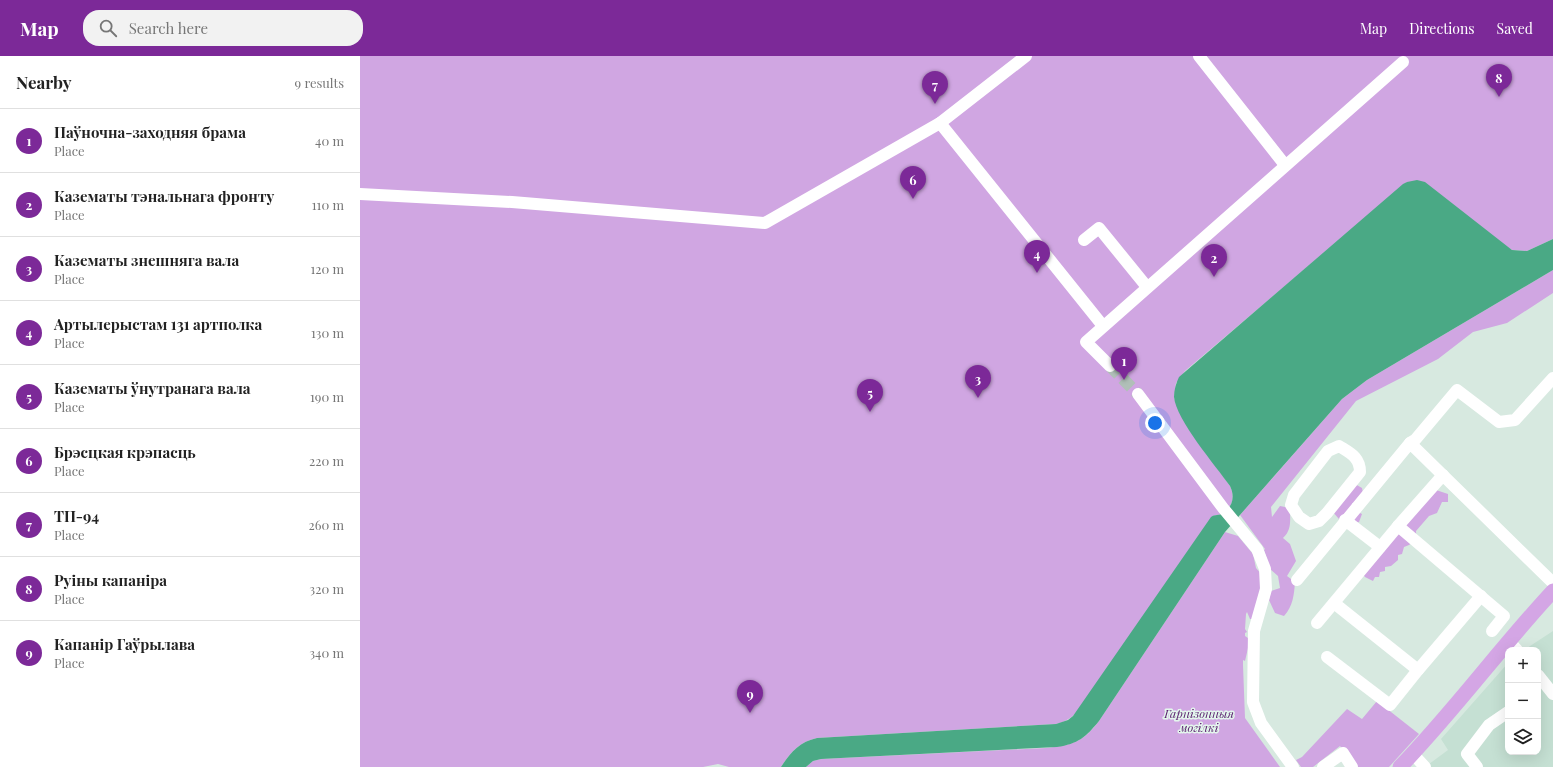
<!DOCTYPE html>
<meta charset="utf-8">
<style>
body{margin:0;font-family:"Playfair Display",serif;background:#f2f2f2;color:#222}
.controls{position:absolute;right:12px;bottom:12px;display:grid;overflow:hidden;border-radius:8px;box-shadow:0 4px 16px #0002}
.controls button{width:36px;height:36px;display:grid;place-items:center;padding:0;border:0;border-bottom:1px solid #e0e0e0;background:#fff;color:#222;font:20px sans-serif}
.you{position:absolute;left:795px;top:367px;width:14px;height:14px;margin:-10px;border:3px solid #fff;border-radius:50%;background:#1a73e8;box-shadow:0 0 0 6px #1a73e833}
.badge{display:grid;place-items:center;width:26px;height:26px;border-radius:50%;background:#7c2998;color:#fff;font-size:13px;font-weight:700}
.pin{position:absolute;translate:-50% -33px;filter:drop-shadow(0 1px 2px #0008)}
.pin::after{content:'';position:absolute;top:21px;width:14px;height:12px;background:inherit;clip-path:polygon(0 0,100% 0,50% 100%)}
.list{margin:0;padding:0;list-style:none}
h2{display:flex;justify-content:space-between;align-items:center;height:52px;margin:0;padding:0 16px;font-size:17px}
h2 small{font-size:13px;font-weight:400;color:#767676}
.list li{display:grid;grid-template-columns:26px 1fr auto;gap:12px;align-items:center;box-sizing:border-box;height:64px;padding:0 16px;border-top:1px solid #e0e0e0}
.list b{display:block;font-size:15px;white-space:nowrap}
.list p{margin:0;font-size:13px;white-space:nowrap;color:#767676}
.list em{font-size:13px;font-style:normal;color:#767676}
.icon{flex:none;width:22px;height:22px;fill:none;stroke:currentColor;stroke-width:2;stroke-linecap:round;stroke-linejoin:round}
.map{position:relative;flex:none;width:1193px;height:711px;overflow:hidden}
header{display:flex;align-items:center;gap:24px;box-sizing:border-box;height:56px;padding:0 20px;background:#7c2998;color:#fff}
header strong{font-size:19px}
nav{display:flex;gap:22px;margin-inline-start:auto;font-size:14px}
.search{width:280px;height:36px;background:#f2f2f2;display:flex;align-items:center;gap:10px;box-sizing:border-box;padding:0 14px;border-radius:16px;color:#767676;font-size:15px}
main{display:flex}
aside{flex:1;background:#fff}
.map>svg:first-child{display:block}
.built{fill:#c5e0d3}
.green{fill:#d0a6e2}
.water{fill:#4aa985}
.lines{fill:none;stroke-linecap:round;stroke-linejoin:round}
.minor-tunnel{stroke:#b0bfb8;stroke-width:12;stroke-dasharray:12 6;stroke-linecap:butt}
.minor{stroke:#fff;stroke-width:12}
.major{stroke:#d4a6e5;stroke-width:15}
.labels{text-anchor:middle;stroke-width:3;stroke-linejoin:round;paint-order:stroke}
.park-label{font-size:12px;font-style:italic;fill:#5a206f;stroke:#e4f7ed}
</style>
<header>
<strong>Map</strong>
<div class="search"><svg class="icon" aria-label="search" viewBox="0 0 24 24"><circle cx="10" cy="10" r="6"/><path d="M15 15l6 6"/></svg>Search here</div>
<nav><a>Map</a><a>Directions</a><a>Saved</a></nav>
</header>
<main>
<aside>
<h2>Nearby<small>9 results</small></h2>
<ul class="list">
<li><span class="badge">1</span><div><b>Паўночна-заходняя брама</b><p>Place</p></div><em>40 m</em></li>
<li><span class="badge">2</span><div><b>Казематы тэнальнага фронту</b><p>Place</p></div><em>110 m</em></li>
<li><span class="badge">3</span><div><b>Казематы знешняга вала</b><p>Place</p></div><em>120 m</em></li>
<li><span class="badge">4</span><div><b>Артылерыстам 131 артполка</b><p>Place</p></div><em>130 m</em></li>
<li><span class="badge">5</span><div><b>Казематы ўнутранага вала</b><p>Place</p></div><em>190 m</em></li>
<li><span class="badge">6</span><div><b>Брэсцкая крэпасць</b><p>Place</p></div><em>220 m</em></li>
<li><span class="badge">7</span><div><b>ТП-94</b><p>Place</p></div><em>260 m</em></li>
<li><span class="badge">8</span><div><b>Руіны капаніра</b><p>Place</p></div><em>320 m</em></li>
<li><span class="badge">9</span><div><b>Капанір Гаўрылава</b><p>Place</p></div><em>340 m</em></li>
</ul>
</aside>
<div class="map">
<svg width="1193" height="711" viewBox="0 0 1193 711">
<rect width="100%" height="100%" fill="#d7e9e0"/>
<path class="built" d="M 1193,575 L 1193,711 L 1065,711 L 1088,694 L 1081,683 L 1148,607 L 1148,696 L 1178,696 L 1178,594 L 1164,594 Z"/>
<g class="green">
<path d="M 0,0 L 1193,0 L 1193,183 L 1167,195 L 1152,194 L 1047,126 L 825,315 L 816,327 L 814,342 L 827,370 L 870,430 C 875,440 873,451 863,457 C 859,460 855,458 851,462 L 717,656 C 711,662 705,666 696,668 L 457,682 C 439,686 430,697 421,711 L 369,711 L 358,708 L 343,711 L 0,711 Z"/>
<path d="M 1193,214 L 1193,237 L 1147,267 L 1113,276 L 1078,303 L 996,345 L 911,451 L 912,461 L 920,450 L 930,452 C 930,464 932,474 923,482 L 930,488 L 936,505 L 927,520 L 935,526 C 934,539 933,550 924,560 L 915,557 L 909,544 L 911,535 L 920,532 L 918,520 L 910,513 L 904,494 L 905,493 L 880,459 L 982,343 L 1007,324 Z"/>
<path d="M 995,428 L 1002,432 L 1003,437 L 996,447 L 992,447 L 992,453 L 1002,458 L 999,466 L 995,467 L 979,463 L 972,455 Z"/>
<path d="M 1076,434 L 1088,438 L 1088,446 L 1082,446 L 1077,457 L 1069,460 L 1056,475 C 1057,485 1052,488 1044,491 L 1042,498 L 1038,499 L 1038,504 L 1031,510 L 1025,511 L 1025,515 L 1020,516 L 1019,521 L 1015,521 L 1013,525 L 1005,521 L 1002,517 Z"/>
<path d="M 865,476 L 878,480 L 893,498 L 896,512 L 902,519 L 902,534 L 893,563 L 890,563 L 887,556 L 886,558 L 885,573 L 887,576 L 885,577 L 885,580 L 888,582 L 888,592 L 885,605 L 883,604 L 883,609 L 885,662 L 920,711 L 446,711 L 453,705 L 461,703 L 686,692 C 713,689 723,686 739,665 Z"/>
<path d="M 1017,645 L 1059,678 L 1029,711 L 997,711 L 980,690 L 953,711 L 941,711 L 936,704 L 942,701 L 987,653 L 1002,663 Z"/>
</g>
<path class="water" d="M 1057,124 L 1065,126 L 1152,194 L 1167,195 L 1193,183 L 1193,214 L 1007,324 L 982,343 L 865,476 L 739,665 C 726,681 718,688 697,691 L 461,703 L 453,705 L 446,711 L 421,711 C 430,697 439,686 457,682 L 696,668 L 708,664 L 713,660 L 851,461 C 855,458 859,460 863,457 C 873,451 875,440 870,430 C 856,410 816,364 814,341 C 814,334 816,327 819,321 L 1043,128 L 1047,126 Z"/>
<g class="lines">
<path class="minor-tunnel" d="M 750,310 L 778,338"/>
<g class="minor">
<path d="M 839,0 L 925,109"/>
<path d="M 580,67 L 743,270"/>
<path d="M 0,138 L 152,146 L 405,167 L 580,67 L 666,0"/>
<path d="M 724,184 L 739,172 L 787,231"/>
<path d="M 750,310 L 726,286 L 1043,6"/>
<path d="M 778,338 L 863,452 L 897,493 L 905,513 L 906,533 L 894,575 L 893,646 L 901,667 L 933,711"/>
<path d="M 1050,387 L 1055,384 L 1097,334 L 1139,366 L 1155,364 L 1193,322"/>
<path d="M 979,390 C 990,397 1000,401 1000,416 L 967,457 L 959,465 L 949,468 L 939,461 L 931,449 L 934,439 L 968,395 Z"/>
<path d="M 985,464 L 1020,491"/>
<path d="M 1038,470 L 1144,560 L 1132,575"/>
<path d="M 937,524 L 1050,387 L 1193,527"/>
<path d="M 974,547 L 1058,614"/>
<path d="M 957,567 L 1038,470 L 1083,419"/>
<path d="M 1149,585 L 1157,594"/>
<path d="M 967,601 L 1030,649 L 1058,614 L 1121,540"/>
<path d="M 1178,619 L 1193,638"/>
<path d="M 1053,698 L 1065,711"/>
<path d="M 963,711 L 983,697 L 992,711"/>
<path d="M 1117,711 L 1107,698 L 1129,669 L 1148,656"/>
</g>
<path class="major" d="M 1040,711 C 1094,655 1140,592 1193,535"/>
</g>
<g class="labels">
<g class="park-label">
<text x="839" y="662">Гарнізонныя<tspan x="839" dy="14">могілкі</tspan></text>
</g>
</g>
</svg>
<div class="controls">
<button>+</button>
<button>−</button>
<button><svg class="icon" aria-label="layers" viewBox="0 0 24 24"><path d="M12 4l9 5-9 5-9-5zM3 14l9 5 9-5"/></svg></button>
</div>
<div class="you"></div>
<div class="pin badge" style="left:764px;top:324px">1</div>
<div class="pin badge" style="left:854px;top:221px">2</div>
<div class="pin badge" style="left:618px;top:342px">3</div>
<div class="pin badge" style="left:677px;top:217px">4</div>
<div class="pin badge" style="left:510px;top:356px">5</div>
<div class="pin badge" style="left:553px;top:143px">6</div>
<div class="pin badge" style="left:575px;top:48px">7</div>
<div class="pin badge" style="left:1139px;top:41px">8</div>
<div class="pin badge" style="left:390px;top:657px">9</div>
</div>
</main>
